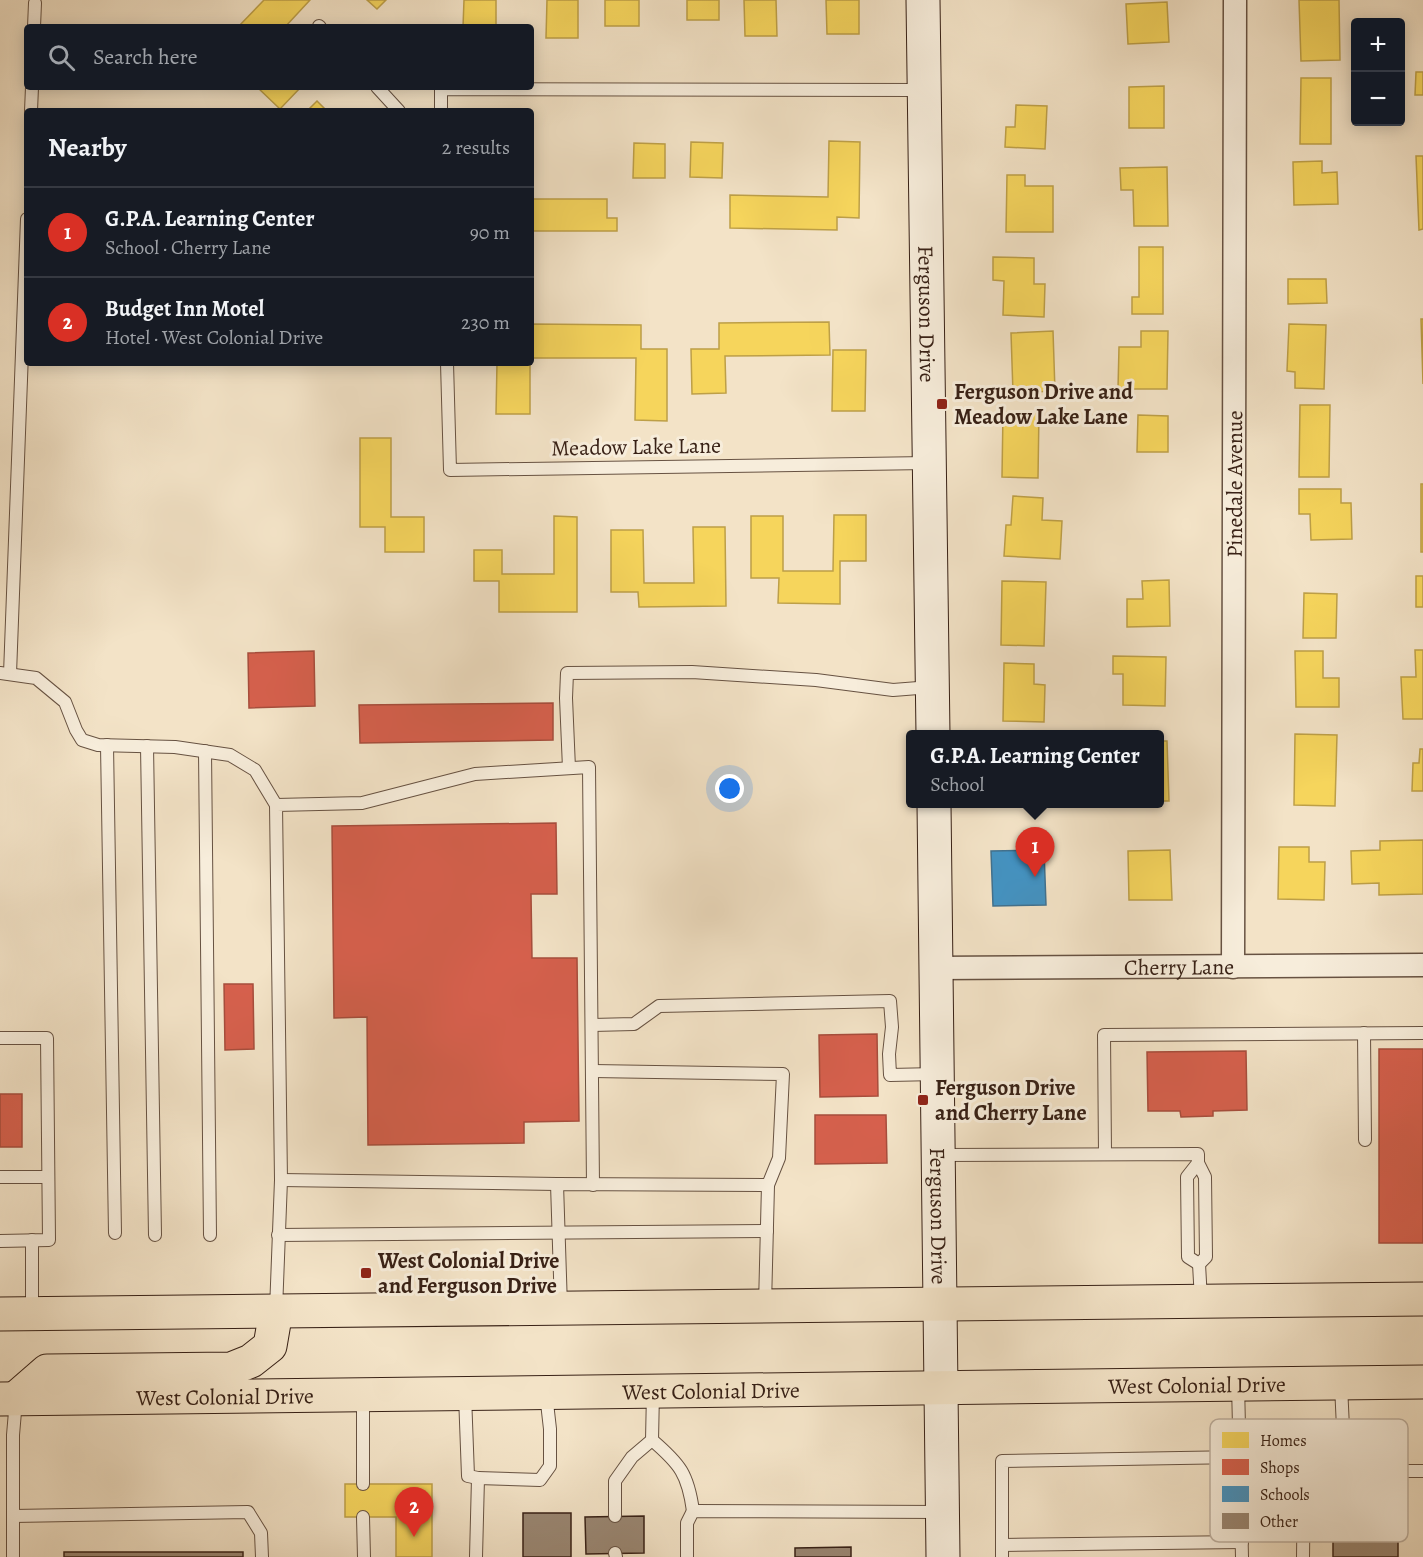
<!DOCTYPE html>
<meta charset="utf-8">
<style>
body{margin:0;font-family:Alegreya,serif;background:#20242c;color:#f1f3f6}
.controls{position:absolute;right:18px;top:18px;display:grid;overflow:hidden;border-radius:6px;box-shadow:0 3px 15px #0003}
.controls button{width:54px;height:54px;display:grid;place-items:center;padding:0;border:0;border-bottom:2px solid #363941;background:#171b24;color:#f1f3f6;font:30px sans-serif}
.you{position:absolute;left:730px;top:789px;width:21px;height:21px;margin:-15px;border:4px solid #fff;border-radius:50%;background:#1a73e8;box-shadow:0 0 0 9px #1a73e833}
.badge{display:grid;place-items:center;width:39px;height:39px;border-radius:50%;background:#d93025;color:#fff;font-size:20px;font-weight:700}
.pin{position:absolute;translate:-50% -50px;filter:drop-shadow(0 2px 3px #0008)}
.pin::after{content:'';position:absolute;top:32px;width:21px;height:18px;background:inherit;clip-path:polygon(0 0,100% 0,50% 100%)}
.popup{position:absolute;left:906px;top:730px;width:258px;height:78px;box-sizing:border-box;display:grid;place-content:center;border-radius:6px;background:#171b24;filter:drop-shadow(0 2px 4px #0005);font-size:20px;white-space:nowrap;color:#9ea1a6}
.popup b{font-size:22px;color:#f1f3f6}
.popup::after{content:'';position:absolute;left:50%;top:100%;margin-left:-12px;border:12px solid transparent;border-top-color:#171b24}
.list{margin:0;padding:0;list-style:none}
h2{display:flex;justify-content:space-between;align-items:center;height:78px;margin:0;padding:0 24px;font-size:26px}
h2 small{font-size:20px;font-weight:400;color:#9ea1a6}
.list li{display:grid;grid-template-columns:39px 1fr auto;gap:18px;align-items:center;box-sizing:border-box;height:90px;padding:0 24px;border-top:2px solid #363941}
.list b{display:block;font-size:22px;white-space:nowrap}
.list p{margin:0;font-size:20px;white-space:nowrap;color:#9ea1a6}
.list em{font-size:20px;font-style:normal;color:#9ea1a6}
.icon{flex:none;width:33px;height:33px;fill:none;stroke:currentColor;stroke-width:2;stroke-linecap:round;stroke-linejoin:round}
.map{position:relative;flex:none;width:1423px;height:1557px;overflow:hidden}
.search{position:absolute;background:#171b24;box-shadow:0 3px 15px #0003;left:24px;top:24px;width:510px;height:66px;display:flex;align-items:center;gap:15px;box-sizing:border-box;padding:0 21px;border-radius:6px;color:#9ea1a6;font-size:22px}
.panel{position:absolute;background:#171b24;box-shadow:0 3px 15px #0003;left:24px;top:108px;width:510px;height:258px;border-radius:6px}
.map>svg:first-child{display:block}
.homes{fill:#f6d55c;stroke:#bd9f47;stroke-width:1.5}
.shops{fill:#d6604d;stroke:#a74d3c;stroke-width:1.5}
.schools{fill:#4393c3;stroke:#40718f;stroke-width:1.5}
.building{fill:#998672;stroke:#382116;stroke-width:1.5}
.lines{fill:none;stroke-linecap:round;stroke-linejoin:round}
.lane-casing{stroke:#675242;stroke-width:14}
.street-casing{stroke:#675242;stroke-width:25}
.secondary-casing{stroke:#382116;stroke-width:35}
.highway-casing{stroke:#382116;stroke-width:35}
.lane{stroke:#f7eddb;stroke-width:12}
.street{stroke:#f7eddb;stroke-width:22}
.secondary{stroke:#f7eddb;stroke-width:33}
.highway{stroke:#f3e3c7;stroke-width:33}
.poi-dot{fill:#8f2418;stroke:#f7eddb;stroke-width:2}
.labels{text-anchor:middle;stroke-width:6;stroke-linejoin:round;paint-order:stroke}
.street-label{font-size:22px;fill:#382116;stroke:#f7eddb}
.poi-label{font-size:22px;font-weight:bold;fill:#382116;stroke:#f7eddb;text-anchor:start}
.key{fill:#f7eddb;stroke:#beb0a0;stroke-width:1.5}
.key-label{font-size:16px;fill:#382116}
</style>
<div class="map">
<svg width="1423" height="1557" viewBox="0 0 1423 1557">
<rect width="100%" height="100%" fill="#f3e3c7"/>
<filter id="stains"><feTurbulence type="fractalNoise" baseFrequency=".00333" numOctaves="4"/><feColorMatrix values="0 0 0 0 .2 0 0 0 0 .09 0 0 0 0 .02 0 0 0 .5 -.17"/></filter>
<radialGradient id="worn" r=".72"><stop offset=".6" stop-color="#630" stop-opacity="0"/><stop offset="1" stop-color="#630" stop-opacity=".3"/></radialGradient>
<g class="homes">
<path d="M 264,0 L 310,0 L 285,27 L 238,27 Z"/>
<path d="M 367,0 L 386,0 L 377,9 Z"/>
<path d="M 464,0 L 496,0 L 496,27 L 463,27 Z"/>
<path d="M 547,0 L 578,0 L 578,38 L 546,38 Z"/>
<rect x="605" y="0" width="34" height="26"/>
<rect x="687" y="0" width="32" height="20"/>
<path d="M 744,0 L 776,0 L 777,36 L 745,36 Z"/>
<path d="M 826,0 L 859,0 L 859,34 L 827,34 Z"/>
<path d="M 1299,0 L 1339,0 L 1340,60 L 1301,61 Z"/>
<path d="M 1167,2 L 1169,42 L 1128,44 L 1126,4 Z"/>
<path d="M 1416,72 L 1423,72 L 1423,95 L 1415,95 Z"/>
<path d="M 1301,78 L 1331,78 L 1331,144 L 1300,144 Z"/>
<path d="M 1164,86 L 1164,128 L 1129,128 L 1129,87 Z"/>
<path d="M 257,87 L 301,87 L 280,109 Z"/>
<path d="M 317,101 L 327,111 L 307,111 Z"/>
<path d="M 1016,105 L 1047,106 L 1045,149 L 1005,147 L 1006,127 L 1015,127 Z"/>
<path d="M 829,141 L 860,142 L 859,218 L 837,217 L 837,230 L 730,228 L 730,195 L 828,197 Z"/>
<path d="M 691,142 L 723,143 L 722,178 L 690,177 Z"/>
<path d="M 634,143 L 665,144 L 665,178 L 633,178 Z"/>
<path d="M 1416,156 L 1423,156 L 1423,229 L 1419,230 Z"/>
<path d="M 1322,161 L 1322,173 L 1337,172 L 1338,204 L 1294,205 L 1293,162 Z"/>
<path d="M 1167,167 L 1168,226 L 1134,226 L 1133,190 L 1121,190 L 1120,168 Z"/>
<path d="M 1007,175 L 1025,175 L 1025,186 L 1053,186 L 1053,232 L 1006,232 Z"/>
<path d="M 531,199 L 607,199 L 607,218 L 617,218 L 617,231 L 531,231 Z"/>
<path d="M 1139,247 L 1163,247 L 1163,314 L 1132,314 L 1132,297 L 1139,297 Z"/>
<path d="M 993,257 L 1034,258 L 1034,284 L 1045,284 L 1044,317 L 1003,315 L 1004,281 L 993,280 Z"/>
<path d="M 1288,279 L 1326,279 L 1327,303 L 1288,304 Z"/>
<path d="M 1421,319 L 1423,319 L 1423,384 Z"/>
<path d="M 829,322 L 830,355 L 725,356 L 726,393 L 692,394 L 691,349 L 719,349 L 719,323 Z"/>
<path d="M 531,324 L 641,325 L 641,349 L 667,349 L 667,421 L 635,420 L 636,358 L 531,358 Z"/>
<path d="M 1289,324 L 1326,325 L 1324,389 L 1295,388 L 1295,372 L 1287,371 Z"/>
<path d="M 1053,331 L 1055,391 L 1013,393 L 1011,333 Z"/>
<path d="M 1141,331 L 1168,331 L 1167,389 L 1118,389 L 1119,347 L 1141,347 Z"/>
<path d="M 833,350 L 866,350 L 865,411 L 832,411 Z"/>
<path d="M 497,363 L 530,363 L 530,414 L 496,414 Z"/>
<path d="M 1300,405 L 1330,405 L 1329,477 L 1299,477 Z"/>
<path d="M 1003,412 L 1039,412 L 1038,478 L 1002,477 Z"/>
<path d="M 1138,415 L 1168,416 L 1168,452 L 1137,452 Z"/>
<path d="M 360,438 L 391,438 L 391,517 L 424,517 L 424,552 L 385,552 L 385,527 L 360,527 Z"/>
<rect x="1421" y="484" width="2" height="68"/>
<path d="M 1299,489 L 1341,489 L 1341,503 L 1351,503 L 1352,539 L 1311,540 L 1310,514 L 1299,514 Z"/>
<path d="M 1013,496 L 1043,498 L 1042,520 L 1062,521 L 1060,559 L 1004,556 L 1006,525 L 1011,525 Z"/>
<path d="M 834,515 L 866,515 L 866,561 L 840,561 L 840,604 L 778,603 L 779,578 L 751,578 L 751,516 L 783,516 L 783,571 L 833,571 Z"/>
<path d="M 554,516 L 577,517 L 577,612 L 499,612 L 499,581 L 474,581 L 474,550 L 502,550 L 502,574 L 554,574 Z"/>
<path d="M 693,527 L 725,527 L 726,606 L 639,607 L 638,592 L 611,592 L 611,530 L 643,530 L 644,583 L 694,583 Z"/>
<rect x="1416" y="576" width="7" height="31"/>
<path d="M 1169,580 L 1170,626 L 1127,627 L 1127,599 L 1143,599 L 1142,581 Z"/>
<path d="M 1002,581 L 1046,582 L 1044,646 L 1001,645 Z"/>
<path d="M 1304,593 L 1337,594 L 1336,638 L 1303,638 Z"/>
<path d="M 1415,650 L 1423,650 L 1423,719 L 1403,719 L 1401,677 L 1416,677 Z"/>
<path d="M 1295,651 L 1323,651 L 1323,678 L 1339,678 L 1339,707 L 1296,707 Z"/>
<path d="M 1113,656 L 1166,657 L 1165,706 L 1123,705 L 1123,674 L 1113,674 Z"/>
<path d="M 1004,663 L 1034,664 L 1034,684 L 1045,685 L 1044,722 L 1003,721 Z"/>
<path d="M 1295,734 L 1337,735 L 1335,806 L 1294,805 Z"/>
<path d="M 1160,741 L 1167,741 L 1169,801 L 1160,801 Z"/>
<path d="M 1420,749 L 1423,749 L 1423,791 L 1412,791 L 1413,763 L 1419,763 Z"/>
<path d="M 1423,840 L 1423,894 L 1379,895 L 1379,883 L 1352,884 L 1351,851 L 1380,850 L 1380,841 Z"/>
<path d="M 1279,847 L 1309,847 L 1309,862 L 1325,862 L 1324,900 L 1278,899 Z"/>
<path d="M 1170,850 L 1172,900 L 1129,900 L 1128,851 Z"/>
<path d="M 345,1484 L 432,1484 L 432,1557 L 396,1557 L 396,1517 L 345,1517 Z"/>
</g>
<g class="shops">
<path d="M 314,651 L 315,706 L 249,708 L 248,653 Z"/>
<path d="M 553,703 L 553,740 L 360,743 L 359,705 Z"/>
<path d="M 556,823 L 557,894 L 531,894 L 532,958 L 577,958 L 579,1121 L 524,1122 L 524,1143 L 368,1145 L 367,1017 L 334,1018 L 332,826 Z"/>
<path d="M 224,984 L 253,984 L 254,1049 L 225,1050 Z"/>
<path d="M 877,1034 L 878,1096 L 820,1097 L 819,1035 Z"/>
<rect x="1379" y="1049" width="44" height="194"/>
<path d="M 1246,1051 L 1247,1110 L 1213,1111 L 1213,1116 L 1181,1117 L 1180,1111 L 1148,1111 L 1147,1052 Z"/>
<rect x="0" y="1094" width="22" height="53"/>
<path d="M 815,1115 L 886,1115 L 887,1163 L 815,1164 Z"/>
</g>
<path class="schools" d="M 1044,850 L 1046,905 L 993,906 L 991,851 Z"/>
<g class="building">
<rect x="1333" y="1499" width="65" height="58"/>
<rect x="523" y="1513" width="48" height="44"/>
<path d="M 644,1516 L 644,1553 L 586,1554 L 585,1517 Z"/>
<path d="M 851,1547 L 851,1557 L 795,1557 L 795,1548 Z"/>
<rect x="64" y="1552" width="179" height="5"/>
</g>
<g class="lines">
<defs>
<g id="lane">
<path d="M 319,26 L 320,27"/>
<path d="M 34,27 L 35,3"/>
<path d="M 377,87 L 399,111"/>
<path d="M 31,111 L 32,87"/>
<path d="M 441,111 L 441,89 L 923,90"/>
<path d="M 447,363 L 450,470 L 927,463"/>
<path d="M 0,673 L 36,678 L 65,702 L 76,730 L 82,740 L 98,745 L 175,747 L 230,755 L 255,770 L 276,805"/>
<path d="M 10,674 L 27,219"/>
<path d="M 107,745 L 115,1233"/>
<path d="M 147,746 L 155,1235"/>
<path d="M 205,751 L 210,1235"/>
<path d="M 569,768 L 566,698 L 567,673 L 692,672 L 816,680 L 893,690 L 931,687"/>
<path d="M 592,1025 L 634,1024 L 659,1006 L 890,1001 L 892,1027 L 889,1054 L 890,1075 L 936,1074"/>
<path d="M 1364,1033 L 1365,1140"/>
<path d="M 0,1038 L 47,1038 L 49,1240 L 0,1241"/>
<path d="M 593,1071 L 783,1074 L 779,1158 L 768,1185"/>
<path d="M 1105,1154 L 1104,1035 L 1423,1033"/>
<path d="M 939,1155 L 1198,1154 L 1198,1163"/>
<path d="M 1198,1163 L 1205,1177 L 1206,1257 L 1199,1264 L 1188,1257 L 1187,1177 Z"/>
<path d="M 0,1177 L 48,1177"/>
<path d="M 281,1180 L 557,1184"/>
<path d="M 278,1235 L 767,1231"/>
<path d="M 32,1240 L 32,1311"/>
<path d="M 1199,1264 L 1201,1300"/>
<path d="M 561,1307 L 557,1184 L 768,1185 L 765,1305"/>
<path d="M 276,1310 L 281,1180 L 276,805 L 362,803 L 475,774 L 589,767 L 593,1185"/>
<path d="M 1238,1384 L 1242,1557"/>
<path d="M 1341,1385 L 1345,1471 L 1423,1471"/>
<path d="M 653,1392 L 652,1440 C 680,1464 688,1474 693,1511"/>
<path d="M 465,1395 L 468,1476 L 478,1478"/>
<path d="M 363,1484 L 363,1396"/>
<path d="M 13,1516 L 248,1512 L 261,1533 L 262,1557"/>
<path d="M 615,1516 L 615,1481 L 632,1457 L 652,1440"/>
<path d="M 363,1517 L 364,1557"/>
<path d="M 1002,1545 L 1242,1542"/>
<path d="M 615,1553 L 616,1557"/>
<path d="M 13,1557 L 13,1435 L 16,1400"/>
<path d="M 476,1557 L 478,1478 L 540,1480 L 550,1466 L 550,1429 L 546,1394"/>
<path d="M 687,1557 L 687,1523 L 693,1511 L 941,1512"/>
<path d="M 1002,1557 L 1002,1461 L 1240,1457"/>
<path d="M 1303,1557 L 1304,1476 L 1311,1472 L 1345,1471"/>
</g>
<g id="street">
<path id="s1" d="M 1233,967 L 1235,0"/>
<path id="s2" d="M 936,968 L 1423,965"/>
</g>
<g id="secondary">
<path id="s3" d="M 923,0 L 933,734"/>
<path id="s4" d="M 934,804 L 943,1557"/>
</g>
<g id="highway">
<path d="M 0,1314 L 1423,1299"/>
<path d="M 16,1398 L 47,1371 L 231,1369 L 251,1361 L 270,1346 L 276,1311"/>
<path id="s5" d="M 0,1399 L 1423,1382"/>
</g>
</defs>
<use href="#lane" class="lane-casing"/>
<use href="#street" class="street-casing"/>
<use href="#secondary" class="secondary-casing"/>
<use href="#highway" class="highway-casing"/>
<use href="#lane" class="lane"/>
<use href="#street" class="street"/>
<use href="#secondary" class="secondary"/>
<use href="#highway" class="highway"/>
</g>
<g class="poi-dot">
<rect x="936" y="398" width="12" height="12" rx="3"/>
<rect x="917" y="1094" width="12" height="12" rx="3"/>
<rect x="360" y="1267" width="12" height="12" rx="3"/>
</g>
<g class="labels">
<g class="street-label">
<text dy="8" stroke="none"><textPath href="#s3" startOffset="314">Ferguson Drive</textPath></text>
<text transform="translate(636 446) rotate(-1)" y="8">Meadow Lake Lane</text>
<text dy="8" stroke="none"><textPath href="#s1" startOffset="483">Pinedale Avenue</textPath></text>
<text dy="8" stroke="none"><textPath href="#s2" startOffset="243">Cherry Lane</textPath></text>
<text dy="8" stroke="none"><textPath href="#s4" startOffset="412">Ferguson Drive</textPath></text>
<text dy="8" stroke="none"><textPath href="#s5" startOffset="1197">West Colonial Drive</textPath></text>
<text dy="8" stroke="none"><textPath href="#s5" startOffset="711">West Colonial Drive</textPath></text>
<text dy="8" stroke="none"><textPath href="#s5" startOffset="225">West Colonial Drive</textPath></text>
</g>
<g class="poi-label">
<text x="954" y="399">Ferguson Drive and<tspan x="954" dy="25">Meadow Lake Lane</tspan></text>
<text x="935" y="1095">Ferguson Drive<tspan x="935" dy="25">and Cherry Lane</tspan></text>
<text x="378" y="1268">West Colonial Drive<tspan x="378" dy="25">and Ferguson Drive</tspan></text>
</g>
</g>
<rect x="1210" y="1419" width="198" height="123" rx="9" class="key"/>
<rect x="1222" y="1432" width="27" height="16" fill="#f6d55c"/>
<rect x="1222" y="1459" width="27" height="16" fill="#d6604d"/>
<rect x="1222" y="1486" width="27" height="16" fill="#4393c3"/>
<rect x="1222" y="1513" width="27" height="16" fill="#998672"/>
<g class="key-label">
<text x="1260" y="1446">Homes</text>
<text x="1260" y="1473">Shops</text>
<text x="1260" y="1500">Schools</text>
<text x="1260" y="1527">Other</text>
</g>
<rect width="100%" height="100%" filter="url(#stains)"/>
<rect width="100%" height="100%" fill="url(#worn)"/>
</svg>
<div class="controls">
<button>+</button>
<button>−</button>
</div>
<div class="you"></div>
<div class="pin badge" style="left:1035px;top:877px">1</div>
<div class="popup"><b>G.P.A. Learning Center</b>School</div>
<div class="pin badge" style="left:414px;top:1537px">2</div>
<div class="search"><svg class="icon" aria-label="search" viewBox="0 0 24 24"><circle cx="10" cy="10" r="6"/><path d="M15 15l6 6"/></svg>Search here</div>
<section class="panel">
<h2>Nearby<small>2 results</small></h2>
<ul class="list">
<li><span class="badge">1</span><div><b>G.P.A. Learning Center</b><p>School · Cherry Lane</p></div><em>90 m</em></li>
<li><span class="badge">2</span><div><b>Budget Inn Motel</b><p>Hotel · West Colonial Drive</p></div><em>230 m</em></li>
</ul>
</section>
</div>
